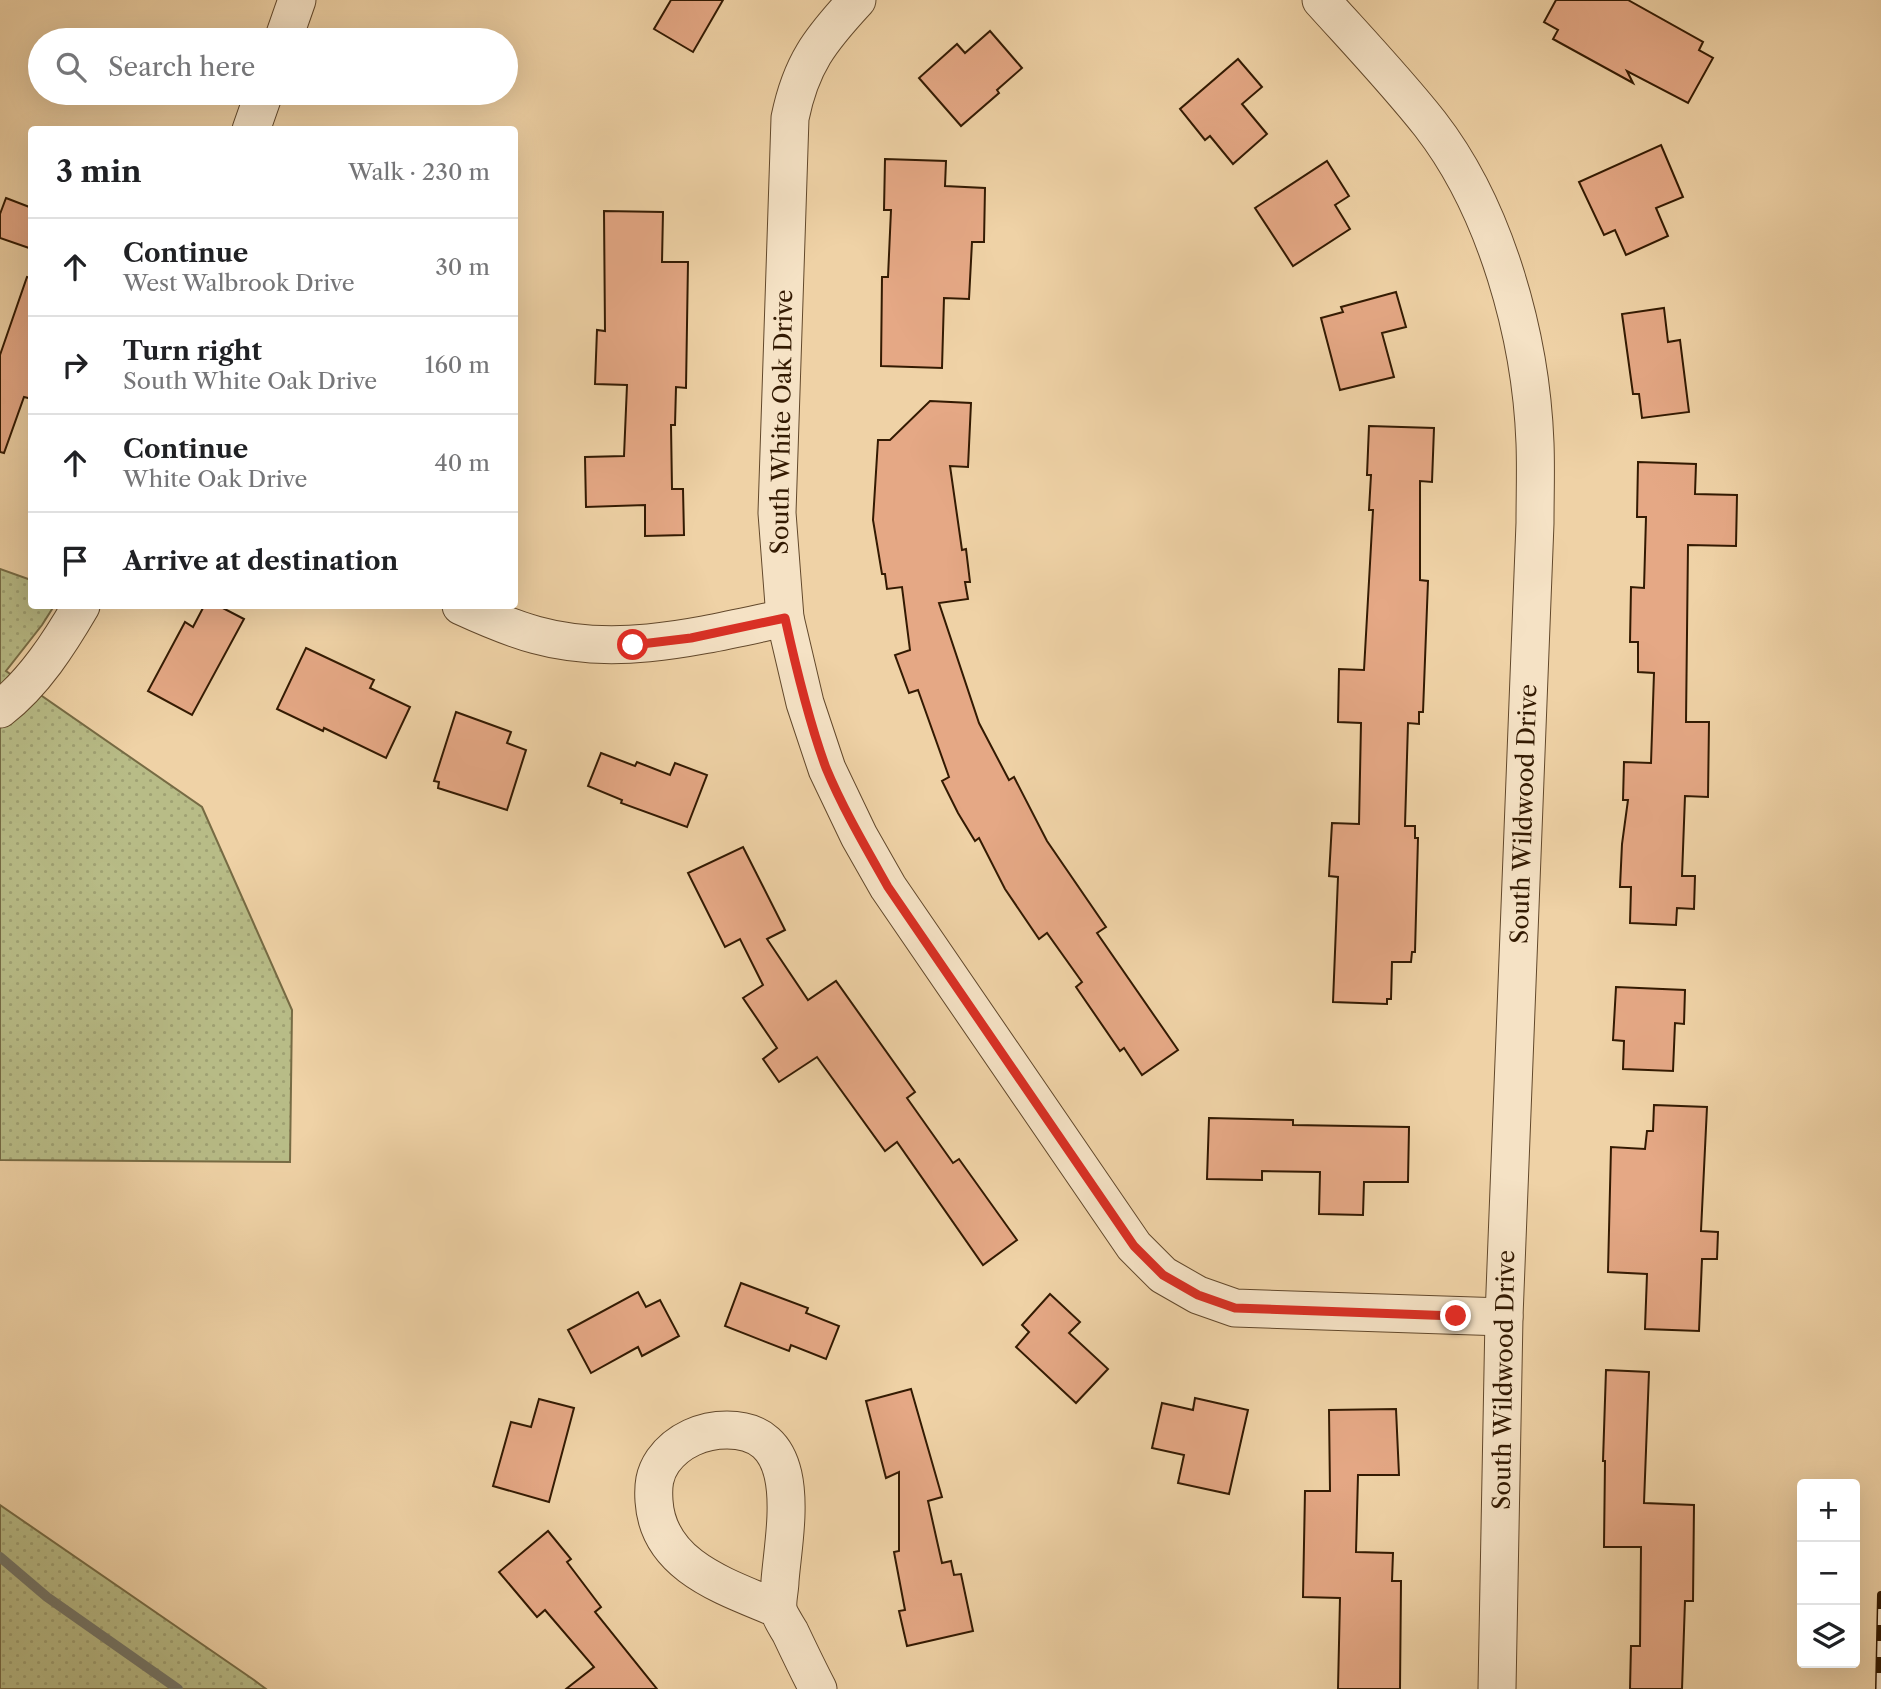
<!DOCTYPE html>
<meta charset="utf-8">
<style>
body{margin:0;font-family:"Libre Caslon Text",serif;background:#f2f2f2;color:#202124}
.controls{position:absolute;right:21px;bottom:21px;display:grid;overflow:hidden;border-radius:7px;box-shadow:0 7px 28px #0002}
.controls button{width:63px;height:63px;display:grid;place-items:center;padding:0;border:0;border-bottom:2px solid #e0e0e0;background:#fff;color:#202124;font:35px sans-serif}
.stop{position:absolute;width:21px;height:21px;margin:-16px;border:5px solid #d93025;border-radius:50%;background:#fff}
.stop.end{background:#d93025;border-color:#fff;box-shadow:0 2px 7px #0008}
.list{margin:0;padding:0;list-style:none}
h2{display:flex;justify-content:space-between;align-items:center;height:91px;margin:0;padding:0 28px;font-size:30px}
h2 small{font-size:23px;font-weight:400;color:#757577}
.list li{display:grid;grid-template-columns:46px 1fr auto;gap:21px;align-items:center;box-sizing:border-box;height:98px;padding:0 28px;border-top:2px solid #e0e0e0}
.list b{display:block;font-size:26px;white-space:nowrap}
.list p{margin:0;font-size:23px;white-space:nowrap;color:#757577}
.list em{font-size:23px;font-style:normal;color:#757577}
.icon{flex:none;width:38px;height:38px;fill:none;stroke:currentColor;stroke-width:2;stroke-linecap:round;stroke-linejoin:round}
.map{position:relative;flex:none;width:1881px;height:1689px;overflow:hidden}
.search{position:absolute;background:#fff;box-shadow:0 7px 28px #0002;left:28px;top:28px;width:490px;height:77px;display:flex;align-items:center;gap:18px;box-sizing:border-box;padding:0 24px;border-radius:38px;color:#757577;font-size:26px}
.panel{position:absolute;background:#fff;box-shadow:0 7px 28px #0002;left:28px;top:126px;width:490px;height:483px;border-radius:7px}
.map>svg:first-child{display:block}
.grass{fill:url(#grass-dots);stroke:#766b44;stroke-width:2}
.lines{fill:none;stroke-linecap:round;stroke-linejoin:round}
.stream{stroke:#73776b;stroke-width:10}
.building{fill:#e5a885;stroke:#331a02;stroke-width:2}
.minor-casing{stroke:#62482b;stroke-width:39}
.minor{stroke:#f5e2c5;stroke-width:37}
.rail-casing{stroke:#331a02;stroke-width:8}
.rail{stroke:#f5e2c5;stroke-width:5;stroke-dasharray:16;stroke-linecap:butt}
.route{stroke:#d93025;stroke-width:9}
.labels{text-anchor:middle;stroke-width:5;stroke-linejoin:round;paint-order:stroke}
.street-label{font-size:24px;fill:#331a02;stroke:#f5e2c5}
</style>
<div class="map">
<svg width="1881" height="1689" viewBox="0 0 1881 1689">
<defs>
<pattern id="grass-dots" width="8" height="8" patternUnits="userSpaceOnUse" patternTransform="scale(1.75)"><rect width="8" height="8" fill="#b8bc87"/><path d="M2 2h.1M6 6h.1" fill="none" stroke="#9fa173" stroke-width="1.8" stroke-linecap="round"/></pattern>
</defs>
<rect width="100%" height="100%" fill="#efd2a6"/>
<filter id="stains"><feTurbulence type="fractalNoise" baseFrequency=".00286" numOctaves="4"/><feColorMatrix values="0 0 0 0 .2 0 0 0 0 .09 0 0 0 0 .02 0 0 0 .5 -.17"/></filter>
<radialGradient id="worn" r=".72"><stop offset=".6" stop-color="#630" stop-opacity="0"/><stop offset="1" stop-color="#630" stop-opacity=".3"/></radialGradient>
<g class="grass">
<path d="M 0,569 L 31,580 L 32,606 L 54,606 L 42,625 L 6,671 L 202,807 L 292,1010 L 290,1162 L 0,1160 Z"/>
<path d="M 0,1505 L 254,1680 L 266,1689 L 0,1689 Z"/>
</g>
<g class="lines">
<path class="stream" d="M 0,1557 L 47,1597 L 178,1689"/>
</g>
<g class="building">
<path d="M 671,0 L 723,0 L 693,52 L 654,29 Z"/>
<path d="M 1556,0 L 1628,0 L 1703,42 L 1699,50 L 1713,58 L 1688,103 L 1627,71 L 1633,83 L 1553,39 L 1558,30 L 1544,22 Z"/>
<path d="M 990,31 L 1022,68 L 997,90 L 999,93 L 961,126 L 919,78 L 957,44 L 965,53 Z"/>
<path d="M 1238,59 L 1262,87 L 1242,104 L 1267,134 L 1233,164 L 1210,136 L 1205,140 L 1180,109 Z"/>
<path d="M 1661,145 L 1683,197 L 1656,208 L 1668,236 L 1626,255 L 1615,230 L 1604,235 L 1579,182 Z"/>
<path d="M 885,159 L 946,161 L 945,186 L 985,188 L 984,242 L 972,242 L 969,299 L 944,298 L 942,368 L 881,366 L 882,277 L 888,277 L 891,210 L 884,210 Z"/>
<path d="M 1327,161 L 1349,196 L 1335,205 L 1350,229 L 1293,266 L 1255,208 Z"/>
<path d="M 6,198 L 32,208 L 32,249 L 0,238 L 0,214 Z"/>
<path d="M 604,211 L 663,212 L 662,262 L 688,262 L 686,388 L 676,387 L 675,425 L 671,425 L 672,489 L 683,489 L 684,535 L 645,536 L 645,505 L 586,507 L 585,457 L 624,456 L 627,385 L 595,384 L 597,330 L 605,331 Z"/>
<path d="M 27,277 L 32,278 L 32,399 L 24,397 L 4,453 L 0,452 L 0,355 Z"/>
<path d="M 1396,292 L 1406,327 L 1382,333 L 1394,377 L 1340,390 L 1321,318 L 1343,312 L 1341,307 Z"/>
<path d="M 1664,308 L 1668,342 L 1680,340 L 1689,412 L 1642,418 L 1639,394 L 1633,394 L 1622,314 Z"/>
<path d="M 930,401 L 971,403 L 968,467 L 950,466 L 962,550 L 966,549 L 970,582 L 965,582 L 968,599 L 939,603 L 979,723 L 1009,780 L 1014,777 L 1047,841 L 1106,927 L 1097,933 L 1178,1050 L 1142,1075 L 1124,1048 L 1120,1051 L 1076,987 L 1082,982 L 1047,933 L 1039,939 L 1005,889 L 979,838 L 975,841 L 958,813 L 942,781 L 949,777 L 918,690 L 909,693 L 895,655 L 910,650 L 902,587 L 887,589 L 885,574 L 882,574 L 873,520 L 878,440 L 890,440 Z"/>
<path d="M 1369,426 L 1434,428 L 1432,482 L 1420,481 L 1420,580 L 1428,581 L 1423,712 L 1419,712 L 1419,724 L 1408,723 L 1405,826 L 1415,826 L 1415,838 L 1418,838 L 1415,952 L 1412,952 L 1411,962 L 1392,962 L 1391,999 L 1387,999 L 1387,1004 L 1333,1002 L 1338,877 L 1329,876 L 1332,823 L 1359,824 L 1361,723 L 1338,722 L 1339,669 L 1364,670 L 1373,510 L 1369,510 L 1371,475 L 1367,475 Z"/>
<path d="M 1638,462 L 1696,464 L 1695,494 L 1737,495 L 1736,546 L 1688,545 L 1686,722 L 1709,722 L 1708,797 L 1685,796 L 1682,876 L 1695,876 L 1694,909 L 1677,908 L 1676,925 L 1630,923 L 1631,887 L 1620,887 L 1622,844 L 1628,800 L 1623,800 L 1624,762 L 1651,763 L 1654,673 L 1638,672 L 1638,642 L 1630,642 L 1631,587 L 1644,588 L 1646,517 L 1637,517 Z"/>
<path d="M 204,606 L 219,606 L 244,619 L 192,715 L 148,691 L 185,622 L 193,627 Z"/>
<path d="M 306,648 L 374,680 L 370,688 L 410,707 L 386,758 L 324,728 L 323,731 L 277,709 Z"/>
<path d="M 456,712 L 511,732 L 507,743 L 526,750 L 507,810 L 438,788 L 439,782 L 434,781 Z"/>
<path d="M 601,753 L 635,766 L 637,762 L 670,775 L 675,763 L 707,775 L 687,827 L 621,803 L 622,800 L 588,786 Z"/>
<path d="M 743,847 L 785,930 L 767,939 L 808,1000 L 836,981 L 915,1092 L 907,1098 L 953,1163 L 959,1159 L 1017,1240 L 983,1265 L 897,1142 L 885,1151 L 817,1057 L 779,1082 L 763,1059 L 777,1048 L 743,998 L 763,985 L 740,939 L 725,947 L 688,873 Z"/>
<path d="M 1616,987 L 1685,990 L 1684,1024 L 1675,1023 L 1673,1071 L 1623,1069 L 1624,1041 L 1613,1040 Z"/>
<path d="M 1654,1105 L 1707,1107 L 1701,1231 L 1718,1232 L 1717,1259 L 1702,1259 L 1699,1331 L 1645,1329 L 1647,1274 L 1608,1272 L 1611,1147 L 1645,1149 L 1647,1131 L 1653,1131 Z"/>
<path d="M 1209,1118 L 1293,1120 L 1293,1125 L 1409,1127 L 1408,1182 L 1364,1182 L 1363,1215 L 1319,1214 L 1320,1172 L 1262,1171 L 1262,1180 L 1207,1179 Z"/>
<path d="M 741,1283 L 808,1308 L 806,1313 L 839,1326 L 826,1359 L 791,1345 L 789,1351 L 725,1326 Z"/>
<path d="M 638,1292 L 646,1307 L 660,1300 L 679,1336 L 642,1356 L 638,1347 L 591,1373 L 568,1330 Z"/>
<path d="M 1050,1294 L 1080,1322 L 1069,1333 L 1108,1369 L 1076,1403 L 1016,1347 L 1029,1332 L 1022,1325 Z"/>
<path d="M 1606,1370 L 1649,1372 L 1644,1503 L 1694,1505 L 1693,1601 L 1685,1601 L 1682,1689 L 1630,1689 L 1631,1646 L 1640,1646 L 1641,1547 L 1604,1547 L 1605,1461 L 1603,1461 Z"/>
<path d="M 911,1389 L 942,1497 L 928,1501 L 942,1563 L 951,1561 L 954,1575 L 961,1574 L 973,1631 L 907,1646 L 899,1611 L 905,1610 L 894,1552 L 899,1551 L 899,1472 L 886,1478 L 866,1401 Z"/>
<path d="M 1195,1398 L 1248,1410 L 1229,1494 L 1178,1483 L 1184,1455 L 1152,1448 L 1162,1403 L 1193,1410 Z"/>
<path d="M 539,1399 L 574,1408 L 549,1502 L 493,1486 L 511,1422 L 531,1427 Z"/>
<path d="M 1396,1409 L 1399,1475 L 1358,1475 L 1356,1552 L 1393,1553 L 1392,1581 L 1401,1581 L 1400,1689 L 1338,1689 L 1340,1598 L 1303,1597 L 1305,1491 L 1330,1491 L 1329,1410 Z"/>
<path d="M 548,1531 L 571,1559 L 567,1562 L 601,1607 L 595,1612 L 657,1689 L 566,1689 L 594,1667 L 545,1610 L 537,1617 L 499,1572 Z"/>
</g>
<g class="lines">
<defs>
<g id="minor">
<path d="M 857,0 C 820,40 801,64 790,118 L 777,513 L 785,618 L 805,703 L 827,769 L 859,836 L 888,887 L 1134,1246 L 1163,1275 L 1198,1295 L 1235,1308 L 1504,1317"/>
<path d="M 1321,0 C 1358,41 1396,81 1430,124 C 1496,209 1531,336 1535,443 C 1536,469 1535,496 1535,523 L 1504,1317 L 1497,1689"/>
<path d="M 283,40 L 297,0"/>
<path d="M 251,130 L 264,93"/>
<path d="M 461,606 C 485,617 510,628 536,635 C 618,658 704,635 785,618"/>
<path d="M 0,709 C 34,683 60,642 81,606"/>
<path d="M 778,1609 C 727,1587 658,1567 654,1501 C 653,1486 654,1474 663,1461 C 678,1440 703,1430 727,1430 C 807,1430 784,1530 780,1581 C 780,1589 777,1600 778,1608 C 779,1615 786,1625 790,1632 C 799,1651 808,1670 818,1689"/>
</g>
</defs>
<use href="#minor" class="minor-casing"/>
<use href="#minor" class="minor"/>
<defs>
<path id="rail" d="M 1879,1689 L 1881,1595"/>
</defs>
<use href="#rail" class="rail-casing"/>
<use href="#rail" class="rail"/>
</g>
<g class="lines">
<path class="route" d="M 633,645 L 691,638 L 785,618 C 796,668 808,719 826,768 C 843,809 866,848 888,887 L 1134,1246 L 1163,1275 L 1198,1295 L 1235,1308 L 1456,1316"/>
</g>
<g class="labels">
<g class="street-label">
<text transform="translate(782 422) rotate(-89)" y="8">South White Oak Drive</text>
<text transform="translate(1524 814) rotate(-88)" y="8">South Wildwood Drive</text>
<text transform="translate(1504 1380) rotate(-89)" y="8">South Wildwood Drive</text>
</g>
</g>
<rect width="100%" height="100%" filter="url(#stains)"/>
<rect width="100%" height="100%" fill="url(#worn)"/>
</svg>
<div class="controls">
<button>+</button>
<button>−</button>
<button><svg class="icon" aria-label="layers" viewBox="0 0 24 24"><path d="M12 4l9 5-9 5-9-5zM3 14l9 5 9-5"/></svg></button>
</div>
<div class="stop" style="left:633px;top:645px"></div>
<div class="stop end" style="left:1456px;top:1316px"></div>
<div class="search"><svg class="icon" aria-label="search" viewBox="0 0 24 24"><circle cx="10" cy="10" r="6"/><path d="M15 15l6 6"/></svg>Search here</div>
<section class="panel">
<h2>3 min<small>Walk · 230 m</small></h2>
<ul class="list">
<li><svg class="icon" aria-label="ahead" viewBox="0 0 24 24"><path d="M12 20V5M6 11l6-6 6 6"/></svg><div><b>Continue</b><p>West Walbrook Drive</p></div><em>30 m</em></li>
<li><svg class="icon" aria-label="right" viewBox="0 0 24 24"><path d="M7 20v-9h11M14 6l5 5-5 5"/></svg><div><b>Turn right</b><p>South White Oak Drive</p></div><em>160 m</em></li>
<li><svg class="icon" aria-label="ahead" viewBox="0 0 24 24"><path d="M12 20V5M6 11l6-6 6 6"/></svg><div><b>Continue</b><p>White Oak Drive</p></div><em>40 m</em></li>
<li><svg class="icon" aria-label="arrive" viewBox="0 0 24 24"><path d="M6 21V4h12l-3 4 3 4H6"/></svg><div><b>Arrive at destination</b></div></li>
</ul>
</section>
</div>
